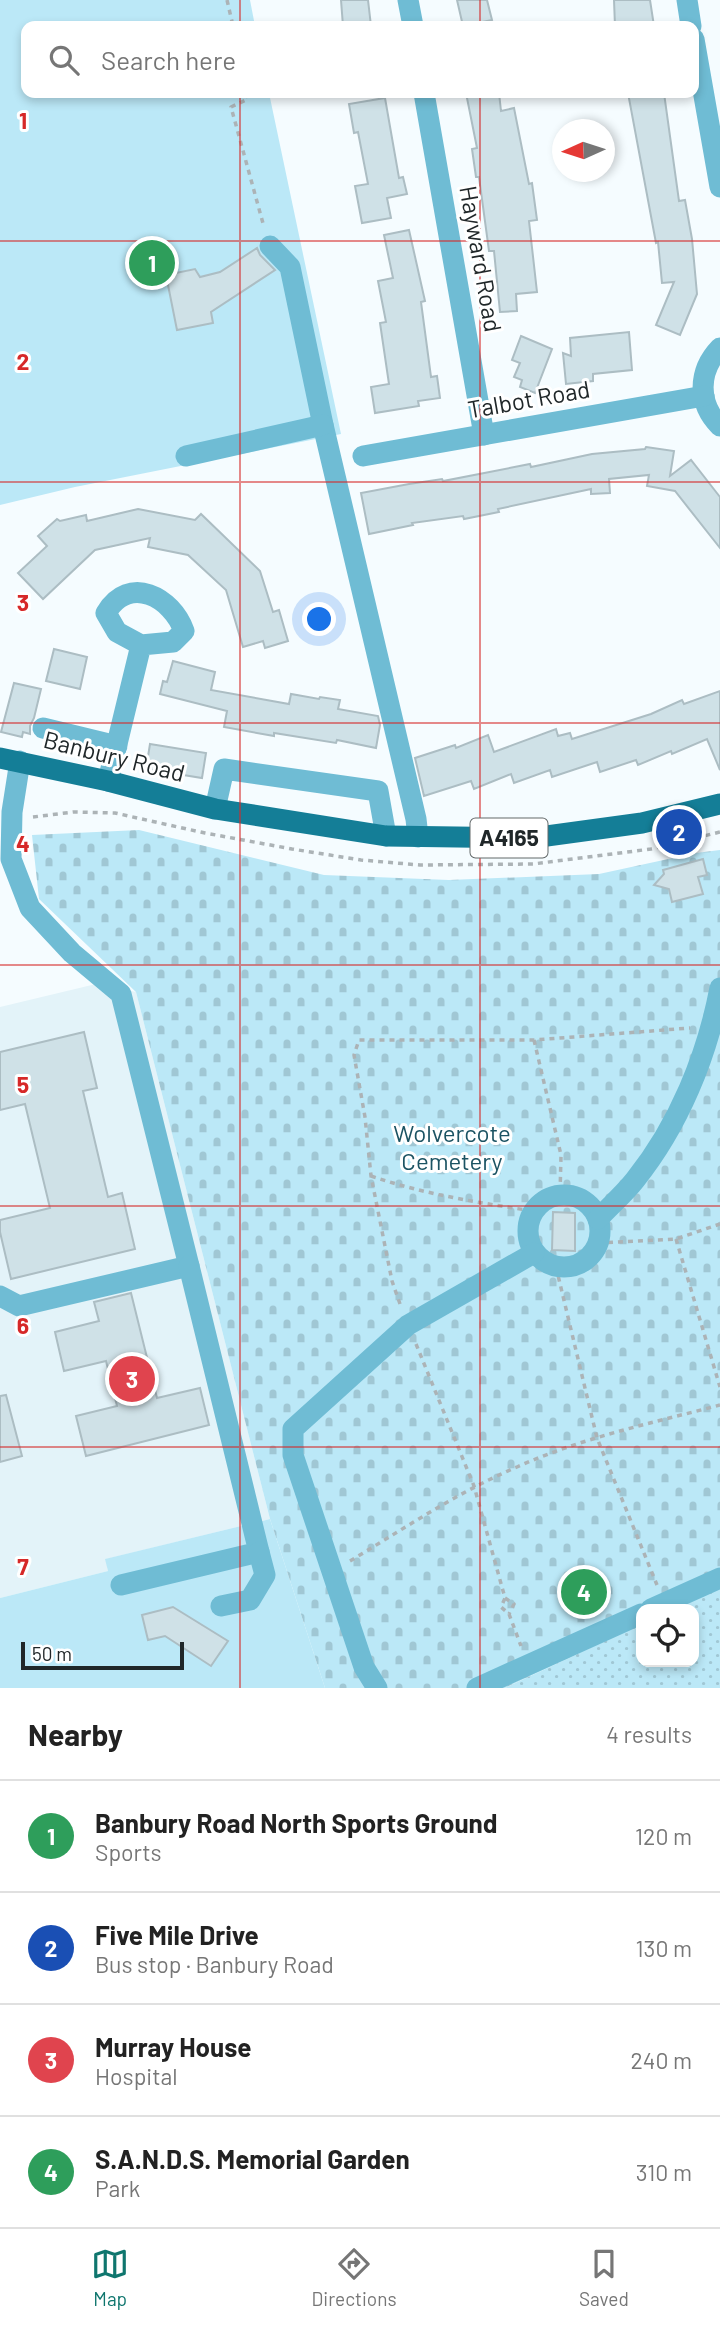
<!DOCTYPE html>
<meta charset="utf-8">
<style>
body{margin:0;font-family:Barlow,sans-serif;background:#f2f2f2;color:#222}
.controls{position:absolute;right:21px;bottom:21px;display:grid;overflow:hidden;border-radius:14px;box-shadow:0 4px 10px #0003}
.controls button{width:63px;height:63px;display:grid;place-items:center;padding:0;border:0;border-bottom:2px solid #e0e0e0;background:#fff;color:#222;font:35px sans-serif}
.compass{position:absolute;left:552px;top:119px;width:63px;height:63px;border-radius:50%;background:#fff;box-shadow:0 4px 10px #0003;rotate:267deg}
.scale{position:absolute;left:21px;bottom:18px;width:163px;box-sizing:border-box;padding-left:7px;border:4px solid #202729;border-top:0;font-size:19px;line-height:24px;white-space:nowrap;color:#202729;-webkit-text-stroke:5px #fff;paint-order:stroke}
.you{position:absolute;left:320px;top:620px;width:24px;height:24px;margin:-18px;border:5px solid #fff;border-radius:50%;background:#1a73e8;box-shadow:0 0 0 10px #1a73e833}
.badge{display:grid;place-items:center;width:46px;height:46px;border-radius:50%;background:#0f766e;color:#fff;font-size:23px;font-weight:700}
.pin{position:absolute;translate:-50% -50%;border:4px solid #fff;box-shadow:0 2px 7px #0006}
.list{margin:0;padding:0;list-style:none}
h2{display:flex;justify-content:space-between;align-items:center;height:91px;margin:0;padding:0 28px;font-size:30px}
h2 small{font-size:23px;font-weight:400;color:#767676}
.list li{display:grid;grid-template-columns:46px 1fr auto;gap:21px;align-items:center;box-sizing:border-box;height:112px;padding:0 28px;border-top:2px solid #e0e0e0}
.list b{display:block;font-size:26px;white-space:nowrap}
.list p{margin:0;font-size:23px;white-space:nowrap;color:#767676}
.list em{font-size:23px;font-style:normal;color:#767676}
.icon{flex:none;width:38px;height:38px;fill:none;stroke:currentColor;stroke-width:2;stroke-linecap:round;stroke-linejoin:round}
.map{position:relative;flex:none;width:720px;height:1688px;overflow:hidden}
.search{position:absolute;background:#fff;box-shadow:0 4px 10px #0003;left:21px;right:21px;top:21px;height:77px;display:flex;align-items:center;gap:18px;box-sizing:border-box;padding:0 24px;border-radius:14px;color:#767676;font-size:26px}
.sheet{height:539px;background:#fff}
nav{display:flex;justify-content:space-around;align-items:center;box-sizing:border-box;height:98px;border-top:2px solid #e0e0e0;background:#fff;font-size:19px;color:#767676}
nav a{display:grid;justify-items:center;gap:4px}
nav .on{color:#0f766e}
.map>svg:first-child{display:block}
.built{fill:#e3f3f9}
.green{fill:#bbe8f7}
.cemetery{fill:url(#cemetery-stones)}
.park{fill:url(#park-dots)}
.building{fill:#cfe1e7;stroke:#acbdc3;stroke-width:2}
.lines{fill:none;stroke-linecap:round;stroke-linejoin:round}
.path{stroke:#acb3b6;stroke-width:3.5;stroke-dasharray:5 5;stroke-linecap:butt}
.minor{stroke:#6fbcd4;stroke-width:21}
.major{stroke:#147e97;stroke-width:21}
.grid{fill:none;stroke:#d62828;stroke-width:2;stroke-opacity:0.55}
.labels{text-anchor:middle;stroke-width:6;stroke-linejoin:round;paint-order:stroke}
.shield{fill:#fff;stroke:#636869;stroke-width:2}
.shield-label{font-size:23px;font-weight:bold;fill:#202729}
.street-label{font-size:24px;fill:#202729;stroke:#fff}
.park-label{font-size:24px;fill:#1b5363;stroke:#fff}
.grid-label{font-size:23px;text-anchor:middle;font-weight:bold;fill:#d62828;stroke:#fff;stroke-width:6;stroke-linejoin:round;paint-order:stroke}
</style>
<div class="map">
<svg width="720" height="1688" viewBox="0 0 720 1688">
<defs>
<pattern id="cemetery-stones" width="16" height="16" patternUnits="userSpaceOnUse" patternTransform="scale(1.75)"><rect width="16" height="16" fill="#bbe8f7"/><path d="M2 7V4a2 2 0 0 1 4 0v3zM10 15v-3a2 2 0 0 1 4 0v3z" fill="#a0c7d4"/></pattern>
<pattern id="park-dots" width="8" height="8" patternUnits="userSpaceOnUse" patternTransform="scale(1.75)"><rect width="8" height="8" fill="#bbe8f7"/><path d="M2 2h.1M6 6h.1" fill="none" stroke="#a0c7d4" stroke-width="1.8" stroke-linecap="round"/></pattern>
</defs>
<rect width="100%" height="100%" fill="#f5fcff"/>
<path class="built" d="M 96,984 L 136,992 L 270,1519 L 106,1559 L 108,1571 L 0,1598 L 0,1007 Z"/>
<g class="green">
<path d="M 0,0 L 250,0 L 255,26 L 26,26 L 26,93 L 269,93 L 341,434 L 75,487 L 0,505 Z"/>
<path d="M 270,1519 L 325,1688 L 0,1688 L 0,1598 L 108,1571 L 105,1559 Z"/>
</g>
<path class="cemetery" d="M 139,830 L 324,875 L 449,880 L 599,874 L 696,853 L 720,850 L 720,1588 L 641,1609 L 641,1624 L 505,1688 L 325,1688 L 270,1519 L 136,992 L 39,899 L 32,835 Z"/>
<path class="park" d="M 720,1588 L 720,1688 L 505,1688 L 641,1624 L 641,1662 L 694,1662 L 694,1609 L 674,1609 Z"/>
<g class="building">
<path d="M 341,0 L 368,0 L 371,26 L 343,26 Z"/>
<path d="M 457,0 L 487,0 L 492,20 L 463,26 Z"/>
<path d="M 614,0 L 650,0 L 654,26 L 615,26 Z"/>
<path d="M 466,93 L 499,93 L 501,111 L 514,108 L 529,184 L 532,183 L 537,220 L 529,221 L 537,292 L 516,294 L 517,311 L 500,312 L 494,251 L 489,251 L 479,177 L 476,177 L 472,149 L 477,148 Z"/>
<path d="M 628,93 L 664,93 L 679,201 L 685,200 L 692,239 L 697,294 L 680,335 L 656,325 L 674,282 L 662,283 L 658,242 L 656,243 Z"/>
<path d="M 385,98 L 399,178 L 403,177 L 407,194 L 387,198 L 391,218 L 362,223 L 355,186 L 368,184 L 358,132 L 354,133 L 349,104 Z"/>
<path d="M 409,230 L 425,301 L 421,302 L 431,377 L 437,376 L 440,398 L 418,401 L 419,406 L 375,413 L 371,387 L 389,384 L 380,323 L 386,322 L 378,281 L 393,278 L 384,235 Z"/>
<path d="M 257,248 L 260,255 L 275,270 L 211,312 L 213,323 L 177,330 L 166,275 L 195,269 L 200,277 L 220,272 Z"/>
<path d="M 629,332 L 632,370 L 593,374 L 593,381 L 566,384 L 563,353 L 571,356 L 570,338 Z"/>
<path d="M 521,336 L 552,349 L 535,393 L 520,387 L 522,380 L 514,377 L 520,363 L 512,360 Z"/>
<path d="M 646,447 L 674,451 L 670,476 L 691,460 L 720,497 L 720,548 L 675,491 L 647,486 L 649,475 L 609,479 L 610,493 L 591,494 L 591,489 L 498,509 L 499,512 L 464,519 L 463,516 L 412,523 L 413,525 L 369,534 L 361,493 L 409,484 L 442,479 L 443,481 L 530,464 L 531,467 L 592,454 L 645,449 Z"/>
<path d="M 138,509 L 195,520 L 201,514 L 260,571 L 273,612 L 279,610 L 288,641 L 265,648 L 263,641 L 243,647 L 226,590 L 188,555 L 148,547 L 150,538 L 95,550 L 43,599 L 18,573 L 47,546 L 38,536 L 57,519 L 60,521 L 86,515 L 87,521 Z"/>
<path d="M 54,649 L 87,657 L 80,689 L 46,681 Z"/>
<path d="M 173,661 L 215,672 L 211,690 L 289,704 L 291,694 L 319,699 L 320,697 L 340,700 L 338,709 L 378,716 L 380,725 L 376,748 L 337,740 L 336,743 L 274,733 L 274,736 L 224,727 L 227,711 L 160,694 L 163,681 L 167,682 Z"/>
<path d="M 14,683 L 41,689 L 34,718 L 30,726 L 30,734 L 23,732 L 22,737 L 1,732 Z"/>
<path d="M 720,691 L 720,770 L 707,739 L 672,754 L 671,751 L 638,765 L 636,760 L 600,772 L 597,762 L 552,777 L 550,770 L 514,783 L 511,774 L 474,789 L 471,781 L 424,796 L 415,758 L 455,745 L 456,748 L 488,735 L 494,752 L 556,729 L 558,736 L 570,733 L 572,739 L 651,714 L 682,700 L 684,704 Z"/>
<path d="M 150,744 L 206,753 L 202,778 L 146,769 Z"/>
<path d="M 703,859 L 707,875 L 698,877 L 703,894 L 672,902 L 669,889 L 654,885 L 664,874 L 663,870 Z"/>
<path d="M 84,1032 L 97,1088 L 83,1091 L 108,1197 L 122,1193 L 135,1249 L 11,1279 L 0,1232 L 0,1220 L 50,1208 L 25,1104 L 0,1110 L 0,1052 Z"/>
<path d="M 553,1212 L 575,1213 L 575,1251 L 552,1250 Z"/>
<path d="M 131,1293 L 157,1398 L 200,1388 L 209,1425 L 86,1456 L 76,1416 L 117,1406 L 106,1361 L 64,1371 L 55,1332 L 99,1321 L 94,1302 Z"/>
<path d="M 6,1395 L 22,1456 L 0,1462 L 0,1396 Z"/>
<path d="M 173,1607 L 228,1641 L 211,1666 L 165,1636 L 148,1640 L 142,1615 Z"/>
</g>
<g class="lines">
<g class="path">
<path d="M 227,0 L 233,26"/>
<path d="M 247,93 L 248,99 L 231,107 L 264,227"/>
<path d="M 33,817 L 73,812 L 115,813 L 205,833 L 292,849 L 361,860 L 420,865 L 533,864 L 651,849 L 720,832"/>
<path d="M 534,1040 L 561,1155 L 560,1195"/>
<path d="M 371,1176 C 423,1194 480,1203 533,1211"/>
<path d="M 676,1239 L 720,1387"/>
<path d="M 598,1243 L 676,1239 L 720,1224"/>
<path d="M 556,1267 L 597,1438 L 657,1585"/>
<path d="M 400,1304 L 392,1281 L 371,1176 L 365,1117 L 354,1055 L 359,1040 L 534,1040 L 690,1028"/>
<path d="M 416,1344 L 474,1486 L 505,1598 L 501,1607 L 509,1614 L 521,1646"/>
<path d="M 350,1561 C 405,1528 458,1492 517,1467 C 581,1438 652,1423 720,1405"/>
<path d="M 505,1598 L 514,1604 L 509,1614"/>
</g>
<g class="minor">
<path d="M 408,0 L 413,26"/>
<path d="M 687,0 L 691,26"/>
<path d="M 694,39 L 720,187"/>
<path d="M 424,93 L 484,435"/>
<path d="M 270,246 L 290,267 L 323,425 L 416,819 L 418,837"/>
<path d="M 720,348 C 698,371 697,403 720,426"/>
<path d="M 186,456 L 323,425"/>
<path d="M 363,456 L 704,396"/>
<path d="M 43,728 L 117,746"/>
<path d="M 108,781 L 141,645 L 117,632 L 106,613 C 129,574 172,597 184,631 L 173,642 L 141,645"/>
<path d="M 215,809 L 224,769 L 378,791 L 386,836"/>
<circle cx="564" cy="1231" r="36"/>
<path d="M 598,1219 C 610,1206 624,1194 635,1180 C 679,1125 707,1056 720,988"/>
<path d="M 0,1296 L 19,1306 L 189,1266 L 121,994 L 72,953 L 30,908 L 11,859 L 12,812 L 20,761"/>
<path d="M 121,1585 L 259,1552 L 189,1266"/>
<path d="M 221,1606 L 250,1600 L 265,1575 L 259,1552"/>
<path d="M 651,1609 L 720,1578"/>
<path d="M 377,1688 L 364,1667 L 293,1455 L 293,1429 L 408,1325 L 534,1253"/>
<path d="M 477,1688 L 641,1614"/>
</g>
<path class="major" d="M 0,758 L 108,781 L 215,809 L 386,836 L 532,838 L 642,823 L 720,804"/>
</g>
<path class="grid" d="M 240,0 L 240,26M 480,0 L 480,26M 240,93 L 240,1688M 480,93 L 480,1688M 0,241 L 720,241M 0,482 L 720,482M 0,723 L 720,723M 0,965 L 720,965M 0,1206 L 720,1206M 0,1447 L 720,1447"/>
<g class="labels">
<rect class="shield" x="470.5" y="818.5" width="77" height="39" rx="5"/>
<g class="shield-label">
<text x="509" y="846">A4165</text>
</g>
<g class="street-label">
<text transform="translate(480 259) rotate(80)" y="8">Hayward Road</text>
<text transform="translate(529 400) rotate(-10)" y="8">Talbot Road</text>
<text transform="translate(114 757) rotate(14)" y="8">Banbury Road</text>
</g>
<g class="park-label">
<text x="452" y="1142">Wolvercote<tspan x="452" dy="28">Cemetery</tspan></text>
</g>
</g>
<g class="grid-label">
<text x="23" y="129">1</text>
<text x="23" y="370">2</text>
<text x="23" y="611">3</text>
<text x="23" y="852">4</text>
<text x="23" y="1093">5</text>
<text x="23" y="1334">6</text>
<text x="23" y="1575">7</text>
</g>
</svg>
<div class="controls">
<button><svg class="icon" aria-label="locate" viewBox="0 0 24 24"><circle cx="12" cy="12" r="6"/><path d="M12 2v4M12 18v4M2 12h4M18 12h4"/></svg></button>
</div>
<svg class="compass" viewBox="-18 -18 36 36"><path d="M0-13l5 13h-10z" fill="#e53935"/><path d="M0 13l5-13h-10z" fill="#767676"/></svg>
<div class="scale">50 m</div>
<div class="you"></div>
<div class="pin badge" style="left:152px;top:263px;background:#2e9e5b">1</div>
<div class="pin badge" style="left:679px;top:832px;background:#1a4fb4">2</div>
<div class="pin badge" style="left:132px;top:1379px;background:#e0444e">3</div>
<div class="pin badge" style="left:584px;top:1592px;background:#2e9e5b">4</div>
<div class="search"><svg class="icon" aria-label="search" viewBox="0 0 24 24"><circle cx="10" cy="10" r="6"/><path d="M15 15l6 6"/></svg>Search here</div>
</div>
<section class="sheet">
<h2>Nearby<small>4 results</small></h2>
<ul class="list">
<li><span class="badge" style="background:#2e9e5b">1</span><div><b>Banbury Road North Sports Ground</b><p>Sports</p></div><em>120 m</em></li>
<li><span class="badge" style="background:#1a4fb4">2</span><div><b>Five Mile Drive</b><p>Bus stop · Banbury Road</p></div><em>130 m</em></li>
<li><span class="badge" style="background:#e0444e">3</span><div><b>Murray House</b><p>Hospital</p></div><em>240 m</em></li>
<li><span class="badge" style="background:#2e9e5b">4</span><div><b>S.A.N.D.S. Memorial Garden</b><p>Park</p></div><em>310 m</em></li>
</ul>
</section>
<nav>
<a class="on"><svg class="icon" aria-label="map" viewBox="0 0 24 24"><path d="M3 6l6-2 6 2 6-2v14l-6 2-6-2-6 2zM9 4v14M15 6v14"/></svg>Map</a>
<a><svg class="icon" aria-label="directions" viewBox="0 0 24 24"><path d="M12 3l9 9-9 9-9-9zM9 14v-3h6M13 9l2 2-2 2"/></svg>Directions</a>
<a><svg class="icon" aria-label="saved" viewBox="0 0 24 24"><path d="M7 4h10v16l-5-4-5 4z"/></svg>Saved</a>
</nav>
